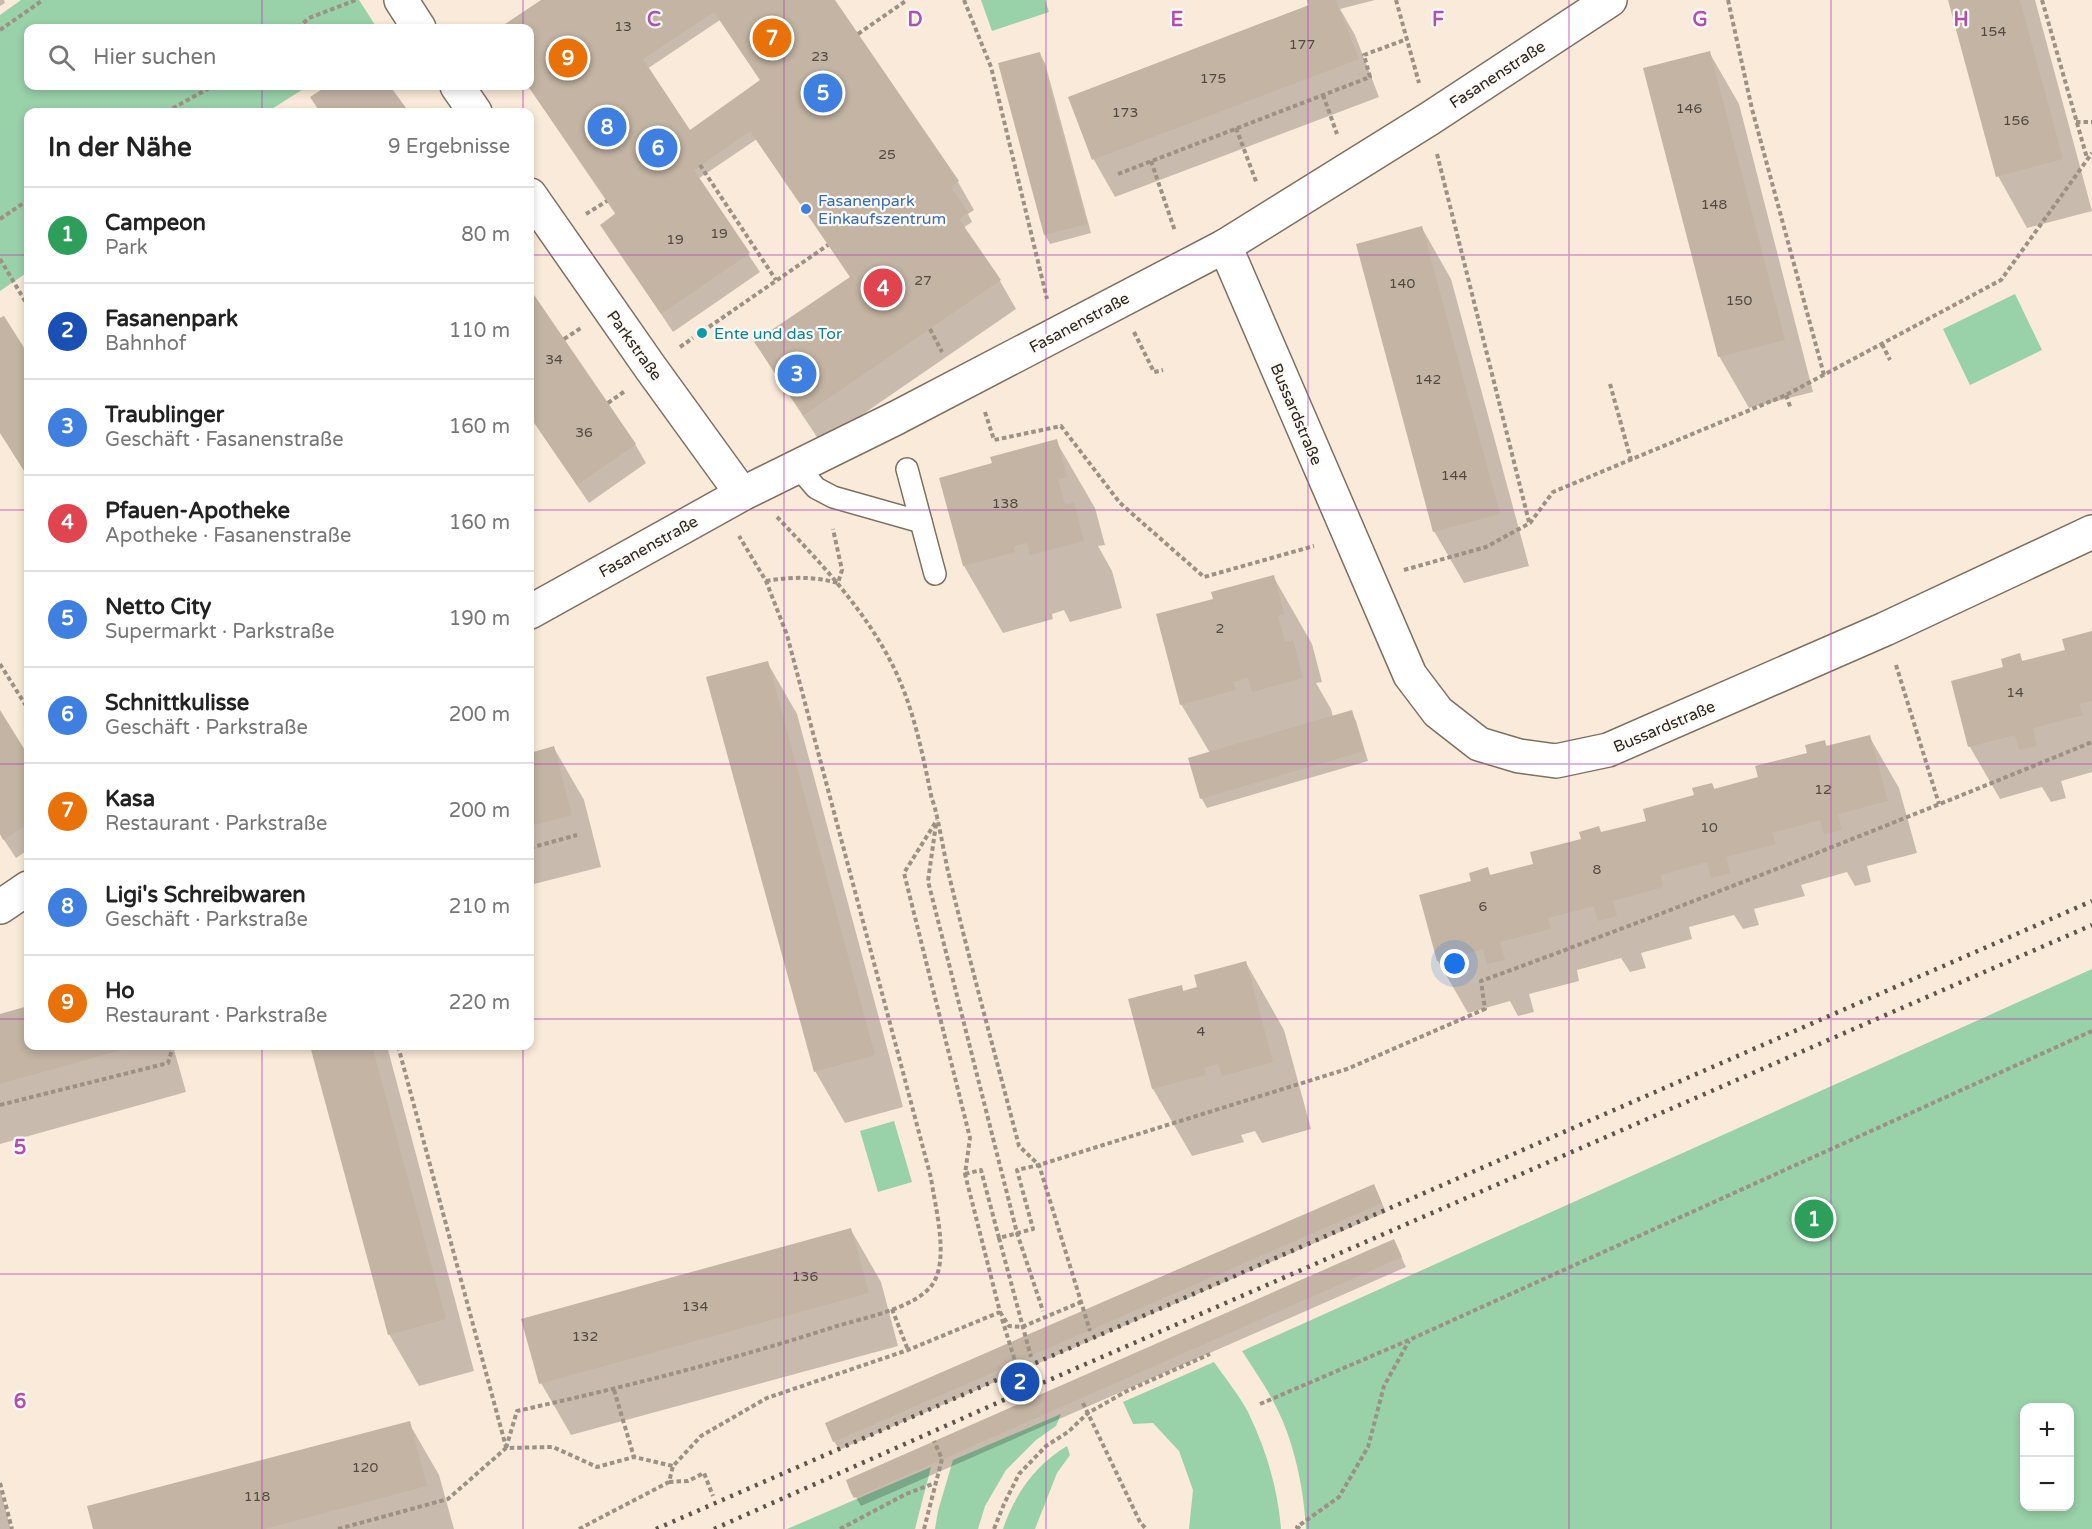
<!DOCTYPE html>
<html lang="de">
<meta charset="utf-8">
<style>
body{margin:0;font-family:"Varela Round",sans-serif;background:#f2f2f2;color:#222}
.controls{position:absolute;right:18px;bottom:18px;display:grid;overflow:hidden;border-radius:12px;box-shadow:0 3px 9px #0003}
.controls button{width:54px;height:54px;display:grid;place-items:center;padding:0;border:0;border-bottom:2px solid #e0e0e0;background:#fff;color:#222;font:30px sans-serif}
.you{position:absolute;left:1455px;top:964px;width:21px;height:21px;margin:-15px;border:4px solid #fff;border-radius:50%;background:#1a73e8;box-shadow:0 0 0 9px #1a73e833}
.badge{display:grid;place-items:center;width:39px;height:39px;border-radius:50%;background:#111827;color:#fff;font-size:20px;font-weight:700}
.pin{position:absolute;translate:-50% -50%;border:3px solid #fff;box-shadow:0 2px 6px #0006}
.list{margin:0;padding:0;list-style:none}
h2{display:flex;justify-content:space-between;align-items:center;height:78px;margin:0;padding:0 24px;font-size:26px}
h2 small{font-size:20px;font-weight:400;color:#767676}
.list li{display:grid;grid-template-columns:39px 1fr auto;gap:18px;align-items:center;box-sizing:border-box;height:96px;padding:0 24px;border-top:2px solid #e0e0e0}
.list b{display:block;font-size:22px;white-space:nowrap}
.list p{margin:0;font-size:20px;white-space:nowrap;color:#767676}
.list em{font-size:20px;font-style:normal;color:#767676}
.icon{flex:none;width:33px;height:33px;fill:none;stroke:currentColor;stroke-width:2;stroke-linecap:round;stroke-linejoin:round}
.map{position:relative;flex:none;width:2092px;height:1529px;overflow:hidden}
.search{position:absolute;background:#fff;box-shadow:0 3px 9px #0003;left:24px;top:24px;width:510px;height:66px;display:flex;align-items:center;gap:15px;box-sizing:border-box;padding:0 21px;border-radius:12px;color:#767676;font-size:22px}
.panel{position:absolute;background:#fff;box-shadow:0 3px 9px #0003;left:24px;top:108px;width:510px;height:942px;border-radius:12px}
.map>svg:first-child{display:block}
.green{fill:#99d1a9;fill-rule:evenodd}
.shadow{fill:#0003;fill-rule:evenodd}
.building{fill:#c3b4a3;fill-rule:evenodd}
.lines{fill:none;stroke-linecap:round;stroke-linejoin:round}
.lane-casing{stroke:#7e7060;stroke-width:24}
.street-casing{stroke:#7e7060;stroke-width:36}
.path{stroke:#9c9185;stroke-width:4;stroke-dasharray:4.5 3;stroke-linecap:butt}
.lane{stroke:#fff;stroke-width:21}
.street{stroke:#fff;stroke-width:33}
.rail{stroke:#5d554c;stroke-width:4.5;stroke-dasharray:3 6;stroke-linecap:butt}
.grid{fill:none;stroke:#b24db1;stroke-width:1.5;stroke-opacity:0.55}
.shop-dot{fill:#3f7fe0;stroke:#fdfaf6;stroke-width:2}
.culture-dot{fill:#0f9aa8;stroke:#fdfaf6;stroke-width:2}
.labels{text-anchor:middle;stroke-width:4.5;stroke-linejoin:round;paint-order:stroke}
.number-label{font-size:14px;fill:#524a42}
.street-label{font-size:16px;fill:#2d2721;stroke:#fdfaf6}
.shop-label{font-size:16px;fill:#366cbe;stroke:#fdfaf6;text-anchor:start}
.culture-label{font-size:16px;fill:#0d838f;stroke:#fdfaf6;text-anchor:start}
.grid-label{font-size:20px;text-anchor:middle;font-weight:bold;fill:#b24db1;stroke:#fdfaf6;stroke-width:4.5;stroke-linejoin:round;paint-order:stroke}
</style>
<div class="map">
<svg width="2092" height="1529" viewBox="0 0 2092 1529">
<rect width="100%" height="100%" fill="#faead9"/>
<g class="green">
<path d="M 21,0 L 359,0 L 377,28 L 28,28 L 28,86 L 308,86 L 267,112 L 28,112 L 28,272 L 0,291 L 0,15 Z"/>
<path d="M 981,0 L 1045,0 L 1049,12 L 992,31 Z"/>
<path d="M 2015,294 L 2042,350 L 1970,385 L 1943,329 Z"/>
<path d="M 2092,969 L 2092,1529 L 1306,1529 C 1304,1487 1293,1436 1272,1399 C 1263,1382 1252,1367 1242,1351 ZM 2024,1408 L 2070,1408 L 2070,1506 L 2024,1506 Z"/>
<path d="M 894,1121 L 912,1182 L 878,1192 L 860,1131 Z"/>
<path d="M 1214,1362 C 1225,1378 1239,1395 1248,1412 C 1266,1449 1278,1489 1281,1529 L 1189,1529 L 1193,1490 L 1179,1451 L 1153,1423 L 1133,1424 L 1123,1402 Z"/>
<path d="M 1061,1414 L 1056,1426 L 1036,1440 L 1006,1470 L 985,1506 L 978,1529 L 935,1529 L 938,1511 L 953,1460 Z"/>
<path d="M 1067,1446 L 1070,1455 L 1057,1473 L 1035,1529 L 1003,1529 C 1015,1494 1035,1465 1067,1446 Z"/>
<path d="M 931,1467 L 915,1529 L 787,1529 Z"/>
</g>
<g class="shadow">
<path d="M 0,0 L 4,0 L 5,3 L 0,6 Z"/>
<path d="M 543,0 L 833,0 L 958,182 L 974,210 L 968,214 L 972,222 L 963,228 L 1000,281 L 1016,309 L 821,443 L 773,371 L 756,343 L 851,278 L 757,139 L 698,179 L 760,272 L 673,332 L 602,225 L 616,215 L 528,86 L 530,86 L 530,28 L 502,28 ZM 720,20 L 761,81 L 690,132 L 647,69 Z"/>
<path d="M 1309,0 L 1375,0 L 1340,9 L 1355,35 L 1379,97 L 1115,197 L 1094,160 L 1070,97 L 1311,6 Z"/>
<path d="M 1950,0 L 2035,0 L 2092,211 L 2027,228 L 1998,176 Z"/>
<path d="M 1709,52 L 1739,104 L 1813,392 L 1749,408 L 1719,356 Z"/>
<path d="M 1040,54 L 1045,63 L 1091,233 L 1050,244 L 1045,235 L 1000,64 Z"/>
<path d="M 329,86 L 388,86 L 406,112 L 320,112 L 312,98 Z"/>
<path d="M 1422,228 L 1451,279 L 1529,566 L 1464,583 L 1434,531 Z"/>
<path d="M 530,291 L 635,444 L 646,463 L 589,503 L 530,417 Z"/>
<path d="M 3,318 L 28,357 L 28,477 L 0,432 L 0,320 Z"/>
<path d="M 1056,441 L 1095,508 L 1105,545 L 1098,546 L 1112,571 L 1122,608 L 1070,622 L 1064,610 L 1052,614 L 1053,619 L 1003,633 L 964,566 L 994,464 Z"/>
<path d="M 1273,576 L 1312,644 L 1322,682 L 1316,683 L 1331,709 L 1333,717 L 1351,712 L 1356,721 L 1368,761 L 1207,808 L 1202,799 L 1190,759 L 1210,753 L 1181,704 L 1215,600 Z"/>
<path d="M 2092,632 L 2092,772 L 2061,781 L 2066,798 L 2051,802 L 2042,787 L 2000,799 L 1970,747 L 1953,682 L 2005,668 L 2019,655 L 2023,662 L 2067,651 Z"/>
<path d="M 767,662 L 797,714 L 903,1107 L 845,1123 L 815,1071 Z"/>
<path d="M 0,713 L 28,758 L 28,850 L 16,858 L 0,834 Z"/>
<path d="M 1869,736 L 1899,788 L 1917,853 L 1867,866 L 1871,882 L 1855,886 L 1847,872 L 1801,885 L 1805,896 L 1754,909 L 1759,925 L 1743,929 L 1734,915 L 1689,927 L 1692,939 L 1641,953 L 1646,968 L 1630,972 L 1621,958 L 1577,970 L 1579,981 L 1529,994 L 1534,1012 L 1518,1016 L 1510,1001 L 1468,1013 L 1438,961 L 1421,896 L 1473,882 L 1487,869 L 1491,876 L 1535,865 L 1602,834 L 1647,822 L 1696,797 L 1712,784 L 1715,790 L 1760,778 L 1808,754 L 1824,741 L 1828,748 Z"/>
<path d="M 554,748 L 584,800 L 601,867 L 530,885 L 530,754 Z"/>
<path d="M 1246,963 L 1284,1030 L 1311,1129 L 1262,1143 L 1255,1131 L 1241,1135 L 1244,1142 L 1192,1156 L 1153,1089 L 1181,987 L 1185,993 L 1199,988 Z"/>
<path d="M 28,1007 L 28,1046 L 173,1046 L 186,1092 L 0,1144 L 0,1015 Z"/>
<path d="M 312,1046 L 387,1046 L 474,1371 L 419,1386 L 389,1334 Z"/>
<path d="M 1374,1186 L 1386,1212 L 839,1450 L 834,1441 Z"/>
<path d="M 851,1230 L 881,1282 L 898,1346 L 571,1435 L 541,1383 Z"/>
<path d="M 1394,1241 L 1406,1267 L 861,1506 L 853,1492 Z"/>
<path d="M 409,1423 L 439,1475 L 454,1529 L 95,1529 Z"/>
<path d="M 0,1489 L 11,1529 L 0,1529 Z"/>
</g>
<g class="building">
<path d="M 541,0 L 835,0 L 959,181 L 951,187 L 968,212 L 959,219 L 1001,280 L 804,415 L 754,342 L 850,277 L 750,131 L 694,170 L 750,253 L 661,314 L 600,225 L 616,213 L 528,86 L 530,86 L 530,28 L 499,28 ZM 714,12 L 760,80 L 690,130 L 643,59 Z"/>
<path d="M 1307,0 L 1336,0 L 1359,59 L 1092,160 L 1068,97 L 1309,5 Z"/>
<path d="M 1948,0 L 2020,0 L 2063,159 L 1996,177 Z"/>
<path d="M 1710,51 L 1785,340 L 1718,357 L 1643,68 Z"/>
<path d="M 1040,52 L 1087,224 L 1044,235 L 998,63 Z"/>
<path d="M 327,86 L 390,86 L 409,112 L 320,112 L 310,97 Z"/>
<path d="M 1422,226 L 1500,514 L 1433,532 L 1356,244 Z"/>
<path d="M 530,289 L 636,444 L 577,485 L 530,416 Z"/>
<path d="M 4,316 L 28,354 L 28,477 L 0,433 L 0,318 Z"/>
<path d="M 1057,439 L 1067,477 L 1058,480 L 1065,505 L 1074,502 L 1084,541 L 1030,555 L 1027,543 L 1014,546 L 1015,552 L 963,566 L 939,478 L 992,463 L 990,457 Z"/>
<path d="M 1274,575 L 1284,614 L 1278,616 L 1285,642 L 1293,640 L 1303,678 L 1252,692 L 1248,678 L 1233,682 L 1236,690 L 1180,705 L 1156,614 L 1213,599 L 1211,592 Z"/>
<path d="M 2092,631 L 2092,701 L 2079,704 L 2083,715 L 2033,728 L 2037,746 L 2019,750 L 2015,735 L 1968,747 L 1951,681 L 2003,667 L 2001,659 L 2020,653 L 2022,661 L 2065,650 L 2062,639 Z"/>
<path d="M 768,661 L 875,1055 L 814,1072 L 706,677 Z"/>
<path d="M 0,710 L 28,755 L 28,824 L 3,840 L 0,834 Z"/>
<path d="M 1352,710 L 1364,751 L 1200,799 L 1188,758 Z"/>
<path d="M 1870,735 L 1888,801 L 1838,814 L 1842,830 L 1824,835 L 1820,820 L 1772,833 L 1776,844 L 1726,857 L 1730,873 L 1711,878 L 1707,862 L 1660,875 L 1663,887 L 1613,901 L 1617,916 L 1598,921 L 1594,906 L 1548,918 L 1551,929 L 1500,942 L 1505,960 L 1487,964 L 1483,949 L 1437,961 L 1419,895 L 1471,881 L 1469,873 L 1488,867 L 1490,875 L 1533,864 L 1530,852 L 1581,839 L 1579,832 L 1599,826 L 1601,832 L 1646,821 L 1643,809 L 1694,795 L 1692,788 L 1712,783 L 1714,789 L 1758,777 L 1755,766 L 1807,753 L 1805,745 L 1825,740 L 1826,746 Z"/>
<path d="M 554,746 L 572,815 L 530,826 L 530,753 Z"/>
<path d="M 1246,961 L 1273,1062 L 1222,1076 L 1218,1064 L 1204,1068 L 1206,1075 L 1152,1089 L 1128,999 L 1182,985 L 1183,991 L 1197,987 L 1194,975 Z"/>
<path d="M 28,1006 L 28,1046 L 135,1046 L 0,1084 L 0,1014 Z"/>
<path d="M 310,1046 L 372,1046 L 446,1319 L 388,1335 Z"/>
<path d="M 1374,1184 L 1382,1203 L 833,1442 L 825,1423 Z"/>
<path d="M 851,1228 L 869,1293 L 539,1384 L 521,1319 Z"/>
<path d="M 1394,1239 L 1402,1257 L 854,1498 L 851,1493 L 846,1480 Z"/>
<path d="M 410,1421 L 427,1486 L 264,1529 L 93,1529 L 87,1506 Z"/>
</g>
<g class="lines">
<defs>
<g id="lane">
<path d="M 798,467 L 816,488 L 833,497 L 921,522"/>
<path d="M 907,469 L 935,574"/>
</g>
<g id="street">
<path d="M 401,0 L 419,28"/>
<path d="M 457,86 L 475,112"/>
<path d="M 530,195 L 650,367 L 742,494"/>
<path d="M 1225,246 L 1410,675 L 1438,712 L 1479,744 L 1519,756 L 1556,761 L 1608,750 L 1885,629 L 2092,532"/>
<path d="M 530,612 L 742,494 L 896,418 L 1225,246 L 1429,119 L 1610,0"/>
<path d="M 0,907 L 28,888"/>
</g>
</defs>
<use href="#lane" class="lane-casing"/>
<use href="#street" class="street-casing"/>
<g class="path">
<path d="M 964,0 L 991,67 L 1047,299"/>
<path d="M 1396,0 L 1419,83"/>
<path d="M 1728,0 L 1752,109 L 1824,375"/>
<path d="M 2042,0 L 2087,158"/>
<path d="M 298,28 L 309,18 L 356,0"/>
<path d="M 0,30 L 43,0"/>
<path d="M 858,34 L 907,0"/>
<path d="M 1323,95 L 1337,134"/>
<path d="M 166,112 L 213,86"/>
<path d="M 2076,122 L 2092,122"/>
<path d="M 1236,128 L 1257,184"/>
<path d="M 1437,154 L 1529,522"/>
<path d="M 1151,161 L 1175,231"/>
<path d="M 700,165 L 776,280"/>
<path d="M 1118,174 L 1370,77 L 1364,55 L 1407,39"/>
<path d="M 586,214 L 607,201"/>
<path d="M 0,219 L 28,200"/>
<path d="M 0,259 L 28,306"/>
<path d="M 709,327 L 828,245"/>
<path d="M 930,329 L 942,352"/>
<path d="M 1134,332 L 1154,372 L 1163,370"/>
<path d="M 564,339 L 581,328"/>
<path d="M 1882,344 L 1890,360"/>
<path d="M 680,347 L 693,338"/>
<path d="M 1610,384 L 1631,460"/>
<path d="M 1786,395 L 1791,409"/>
<path d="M 608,403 L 625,391"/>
<path d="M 985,412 L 994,440 L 1061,426 L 1120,503 L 1204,577 L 1314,546"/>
<path d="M 777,517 C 821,563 866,611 894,668 C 914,709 923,756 932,800 C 936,805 945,859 948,871 C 970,963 995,1054 1019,1146 L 1039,1165 L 1090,1331"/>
<path d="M 1404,570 L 1486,547 L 1530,523 L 1553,492 L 1786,395 L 2001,280 L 2092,153"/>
<path d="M 766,581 C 790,577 813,576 838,583 L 842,570 L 833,529"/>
<path d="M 0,664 L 28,709"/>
<path d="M 1896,665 L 1939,804"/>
<path d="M 936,824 L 928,881 L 1017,1233 L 1043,1311"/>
<path d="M 530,848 L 577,835"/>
<path d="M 398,1046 L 506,1447"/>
<path d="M 0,1105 L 168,1063 L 173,1046"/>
<path d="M 965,1174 L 981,1170 L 999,1238 L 1033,1229 L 1017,1170 L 1039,1165 L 1347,1069 L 1485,1009 L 1481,981 C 1686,906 1890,825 2092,742"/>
<path d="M 999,1238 L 1031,1357"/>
<path d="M 892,1309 L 908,1350"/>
<path d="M 1000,1312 L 1009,1326 L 1022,1327 L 1081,1302"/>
<path d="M 1002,1319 L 1016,1364"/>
<path d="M 614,1390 L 634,1457"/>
<path d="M 1083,1403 L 1140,1522 L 1146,1529"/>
<path d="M 1260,1404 L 1409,1340 L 2092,1031"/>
<path d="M 506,1448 L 517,1411 C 625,1387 732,1360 837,1326 C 864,1318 915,1308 932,1285 C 950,1260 935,1207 931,1178 L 787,635 L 766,581 L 739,536"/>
<path d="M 669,1482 L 688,1481 L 704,1473 L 713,1496"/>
<path d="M 0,1483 L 12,1529"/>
<path d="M 338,1529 L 448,1499 L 506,1448 L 553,1447 L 597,1467 L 634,1457 L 673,1466"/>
<path d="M 579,1529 L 669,1482 L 673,1466 L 701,1436 L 767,1398 L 908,1350 L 1000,1312 L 965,1174 L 970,1138 L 904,873 L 937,820"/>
<path d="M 840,1529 L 906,1494 L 935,1483"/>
<path d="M 924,1529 L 942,1459 L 934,1441"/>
<path d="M 994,1529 L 1004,1504 L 1019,1474 L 1046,1446 L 1068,1432 L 1088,1413 L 1127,1391 L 1210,1354"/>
<path d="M 1300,1529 L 1297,1527 L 1339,1497 L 1368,1447 L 1384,1386 L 1409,1341"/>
</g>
<use href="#lane" class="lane"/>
<use href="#street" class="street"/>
<g class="rail">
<path d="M 656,1529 L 2092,901"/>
<path d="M 714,1529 L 1024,1391 L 2092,925"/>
</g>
</g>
<path class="grid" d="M 262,0 L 262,28M 523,0 L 523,28M 784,0 L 784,1529M 1046,0 L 1046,1529M 1308,0 L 1308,1529M 1569,0 L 1569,1529M 1831,0 L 1831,1529M 262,86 L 262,112M 523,86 L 523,112M 0,255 L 28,255M 530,255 L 2092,255M 0,510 L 28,510M 530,510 L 2092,510M 0,764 L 28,764M 530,764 L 2092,764M 0,1019 L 28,1019M 530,1019 L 2092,1019M 262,1046 L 262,1529M 523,1046 L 523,1529M 0,1274 L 2092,1274"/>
<circle class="shop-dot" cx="806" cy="209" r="6"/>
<circle class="culture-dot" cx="702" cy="333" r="6"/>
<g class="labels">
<g class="number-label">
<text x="623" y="31">13</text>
<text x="1993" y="36">154</text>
<text x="1302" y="49">177</text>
<text x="820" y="61">23</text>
<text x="1213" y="83">175</text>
<text x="1689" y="113">146</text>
<text x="1125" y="117">173</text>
<text x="2016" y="125">156</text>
<text x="887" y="159">25</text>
<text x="1714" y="209">148</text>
<text x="719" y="238">19</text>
<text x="675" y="244">19</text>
<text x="923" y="285">27</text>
<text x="1402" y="288">140</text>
<text x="1739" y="305">150</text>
<text x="554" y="364">34</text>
<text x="1428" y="384">142</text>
<text x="584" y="437">36</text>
<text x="1454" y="480">144</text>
<text x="1005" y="508">138</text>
<text x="1220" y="633">2</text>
<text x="2015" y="697">14</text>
<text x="1823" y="794">12</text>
<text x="1709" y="832">10</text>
<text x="1597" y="874">8</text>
<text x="1483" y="911">6</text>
<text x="1201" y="1036">4</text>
<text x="805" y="1281">136</text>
<text x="695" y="1311">134</text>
<text x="585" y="1341">132</text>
<text x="365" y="1472">120</text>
<text x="257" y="1501">118</text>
</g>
<g class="street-label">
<text transform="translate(1497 74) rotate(-33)" y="6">Fasanenstraße</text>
<text transform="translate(1079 322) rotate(-28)" y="6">Fasanenstraße</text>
<text transform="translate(635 345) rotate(54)" y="6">Parkstraße</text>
<text transform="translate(1297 414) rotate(67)" y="6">Bussardstraße</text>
<text transform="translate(648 546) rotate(-29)" y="6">Fasanenstraße</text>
<text transform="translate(1664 726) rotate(-23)" y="6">Bussardstraße</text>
</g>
<g class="shop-label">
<text x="818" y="206">Fasanenpark<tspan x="818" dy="18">Einkaufszentrum</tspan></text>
</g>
<g class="culture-label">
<text x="714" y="339">Ente und das Tor</text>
</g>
</g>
<g class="grid-label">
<text x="654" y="26">C</text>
<text x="915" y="26">D</text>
<text x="1177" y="26">E</text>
<text x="1438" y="26">F</text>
<text x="1700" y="26">G</text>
<text x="1961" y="26">H</text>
<text x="20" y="1154">5</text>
<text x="20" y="1408">6</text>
</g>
</svg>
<div class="controls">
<button>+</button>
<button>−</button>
</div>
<div class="you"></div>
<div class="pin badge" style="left:1814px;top:1219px;background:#2e9e5b">1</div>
<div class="pin badge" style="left:1020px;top:1382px;background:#1a4fb4">2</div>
<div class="pin badge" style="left:797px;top:374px;background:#3f7fe0">3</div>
<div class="pin badge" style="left:883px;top:288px;background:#e0444e">4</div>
<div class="pin badge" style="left:823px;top:93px;background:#3f7fe0">5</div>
<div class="pin badge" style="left:658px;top:148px;background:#3f7fe0">6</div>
<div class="pin badge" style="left:772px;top:38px;background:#e8710a">7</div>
<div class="pin badge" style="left:607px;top:127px;background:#3f7fe0">8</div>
<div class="pin badge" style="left:568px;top:58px;background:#e8710a">9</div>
<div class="search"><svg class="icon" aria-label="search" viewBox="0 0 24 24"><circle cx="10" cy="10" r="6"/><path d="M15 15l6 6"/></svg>Hier suchen</div>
<section class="panel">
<h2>In der Nähe<small>9 Ergebnisse</small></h2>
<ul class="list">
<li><span class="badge" style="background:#2e9e5b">1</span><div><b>Campeon</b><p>Park</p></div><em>80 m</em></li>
<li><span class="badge" style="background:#1a4fb4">2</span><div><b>Fasanenpark</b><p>Bahnhof</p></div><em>110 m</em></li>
<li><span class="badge" style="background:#3f7fe0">3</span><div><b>Traublinger</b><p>Geschäft · Fasanenstraße</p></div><em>160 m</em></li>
<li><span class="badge" style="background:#e0444e">4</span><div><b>Pfauen-Apotheke</b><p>Apotheke · Fasanenstraße</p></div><em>160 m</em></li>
<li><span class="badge" style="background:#3f7fe0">5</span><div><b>Netto City</b><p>Supermarkt · Parkstraße</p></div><em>190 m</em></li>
<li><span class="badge" style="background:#3f7fe0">6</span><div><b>Schnittkulisse</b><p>Geschäft · Parkstraße</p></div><em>200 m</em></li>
<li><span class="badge" style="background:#e8710a">7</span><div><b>Kasa</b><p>Restaurant · Parkstraße</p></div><em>200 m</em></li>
<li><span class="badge" style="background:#3f7fe0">8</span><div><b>Ligi's Schreibwaren</b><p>Geschäft · Parkstraße</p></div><em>210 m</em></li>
<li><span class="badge" style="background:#e8710a">9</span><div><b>Ho</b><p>Restaurant · Parkstraße</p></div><em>220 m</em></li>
</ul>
</section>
</div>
